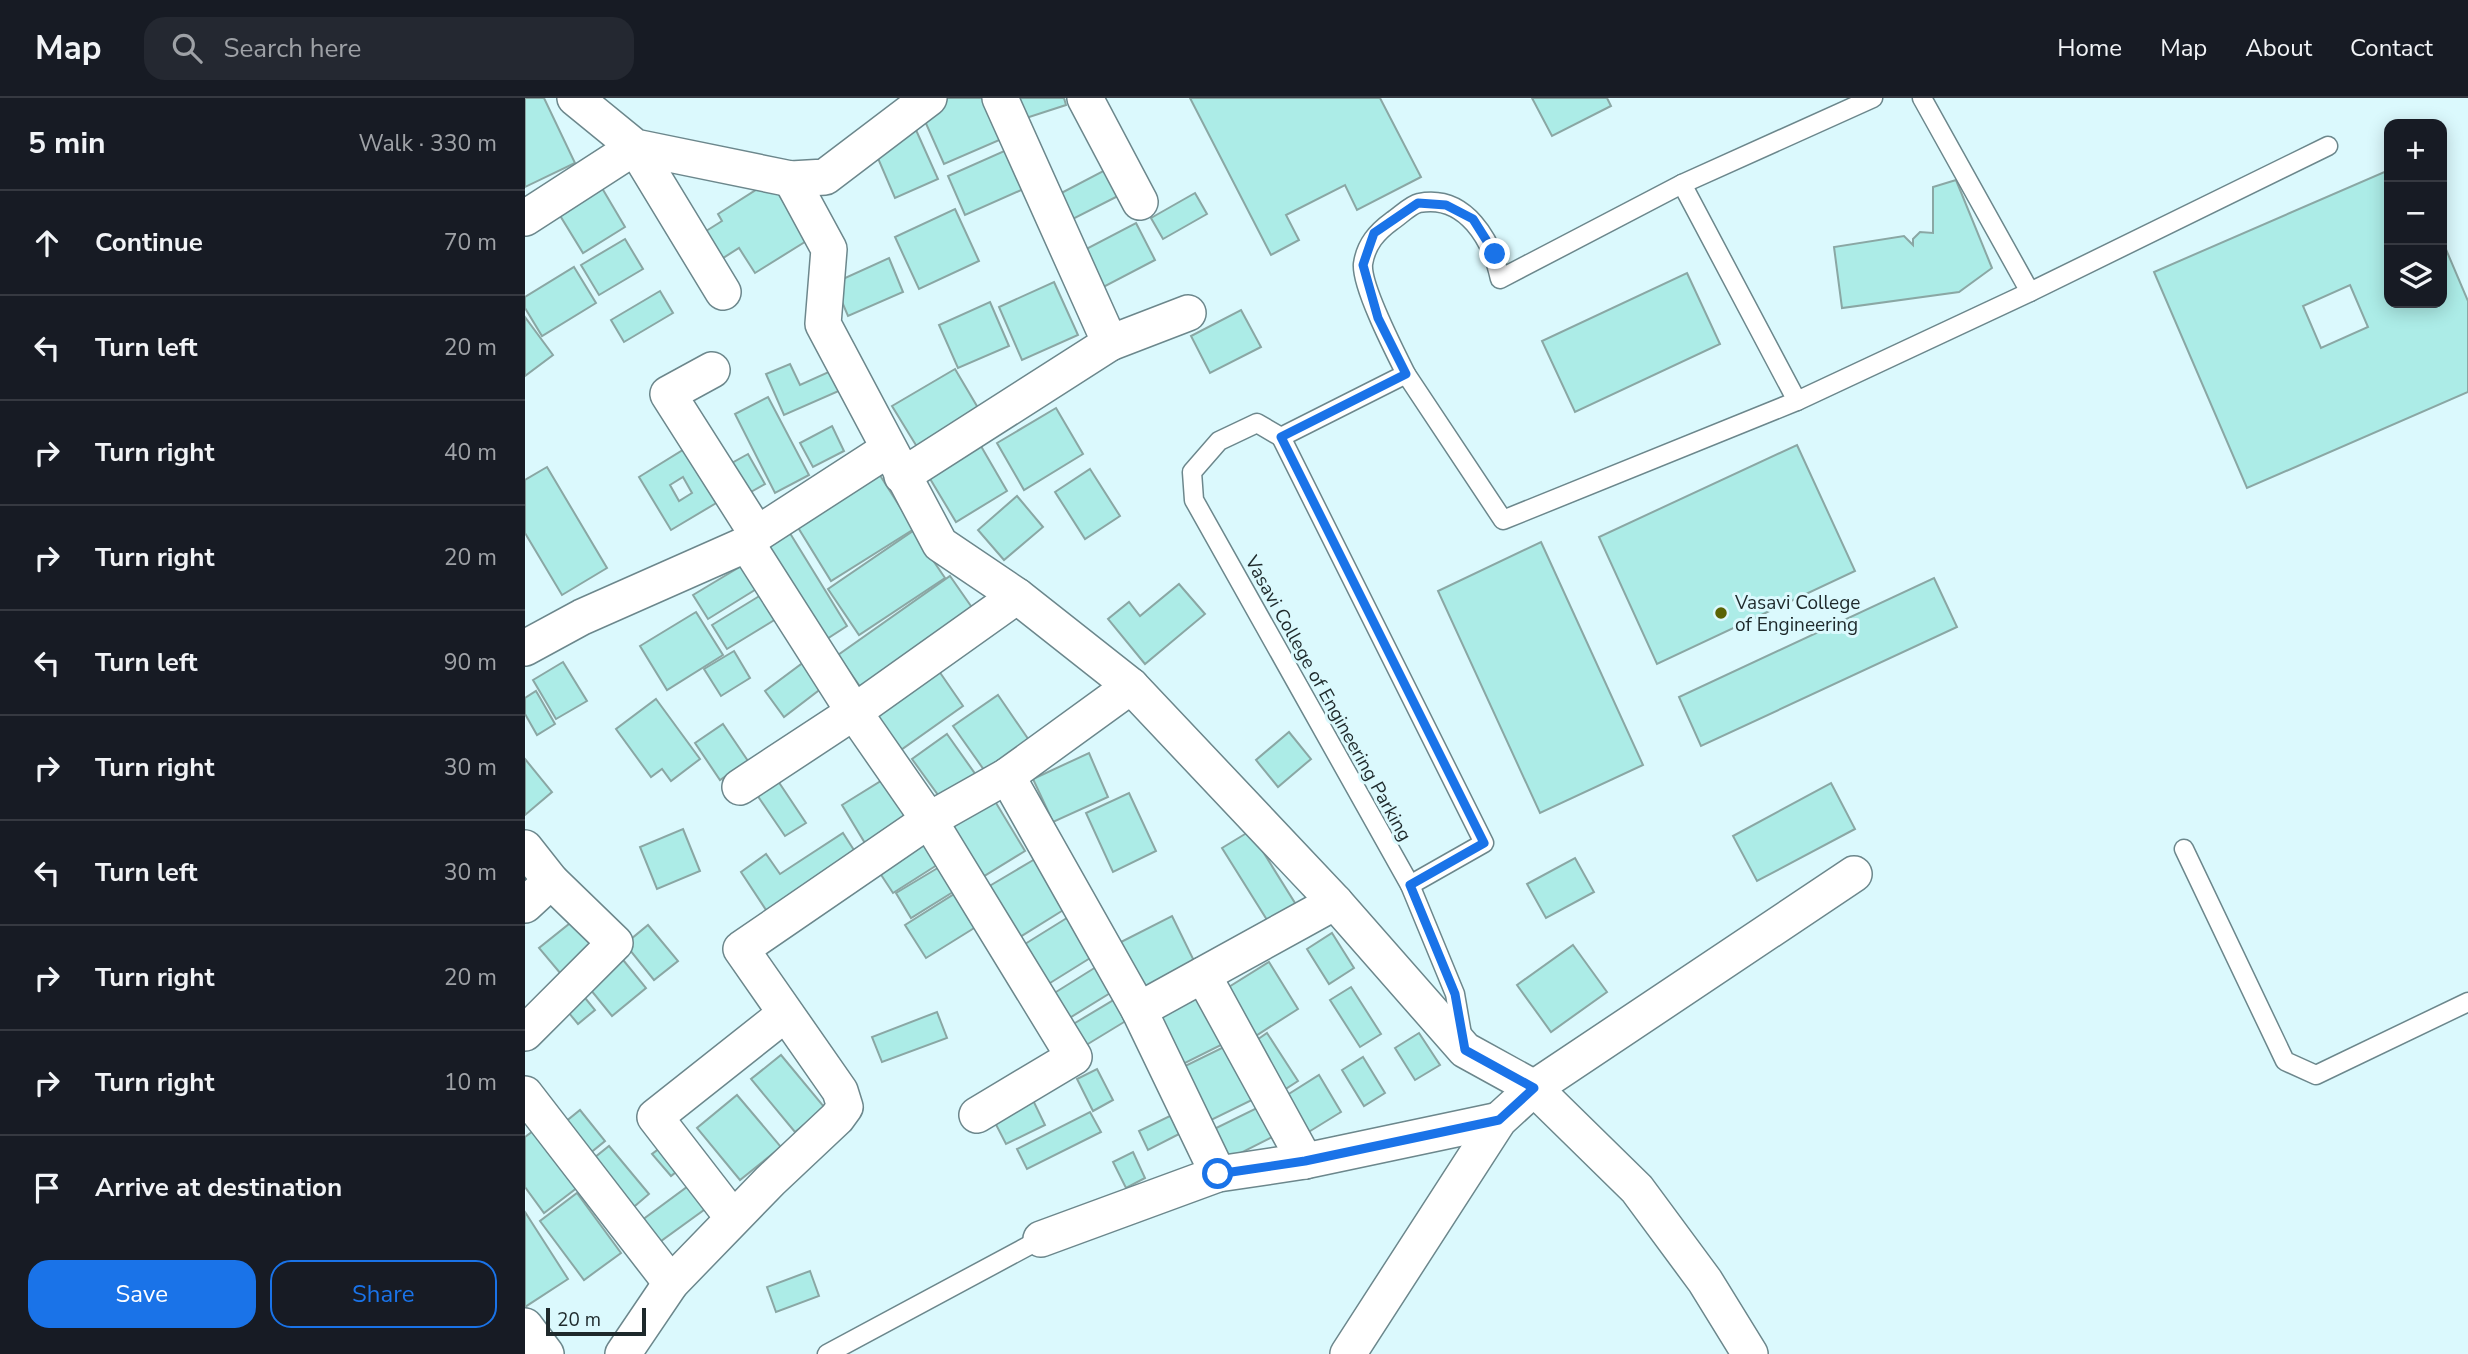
<!DOCTYPE html>
<meta charset="utf-8">
<style>
body{margin:0;font-family:"Nunito Sans",sans-serif;background:#242831;color:#f1f3f6}
.controls{position:absolute;right:21px;top:21px;display:grid;overflow:hidden;border-radius:14px;box-shadow:0 4px 18px #0003}
.controls button{width:63px;height:63px;display:grid;place-items:center;padding:0;border:0;border-bottom:2px solid #363941;background:#171b24;color:#f1f3f6;font:35px sans-serif}
.scale{position:absolute;left:21px;bottom:18px;width:100px;box-sizing:border-box;padding-left:7px;border:4px solid #1e292b;border-top:0;font-size:19px;line-height:24px;white-space:nowrap;color:#1e292b;-webkit-text-stroke:5px #dbf9fd;paint-order:stroke}
.stop{position:absolute;width:21px;height:21px;margin:-16px;border:5px solid #1a73e8;border-radius:50%;background:#fff}
.stop.end{background:#1a73e8;border-color:#fff;box-shadow:0 2px 7px #0008}
.list{margin:0;padding:0;list-style:none}
h2{display:flex;justify-content:space-between;align-items:center;height:91px;margin:0;padding:0 28px;font-size:30px}
h2 small{font-size:23px;font-weight:400;color:#9ea1a6}
.list li{display:grid;grid-template-columns:46px 1fr auto;gap:21px;align-items:center;box-sizing:border-box;height:105px;padding:0 28px;border-top:2px solid #363941}
.list b{display:block;font-size:26px;white-space:nowrap}
.list em{font-size:23px;font-style:normal;color:#9ea1a6}
.actions{display:flex;gap:14px;padding:21px 28px}
.actions a{flex:1;padding:16px 0;border:2px solid #1a73e8;border-radius:21px;text-align:center;font-size:24px;color:#1a73e8}
.actions .main{background:#1a73e8;color:#fff}
.icon{flex:none;width:38px;height:38px;fill:none;stroke:currentColor;stroke-width:2;stroke-linecap:round;stroke-linejoin:round}
.map{position:relative;flex:none;width:1943px;height:1256px;overflow:hidden}
header{display:flex;align-items:center;gap:42px;box-sizing:border-box;height:98px;padding:0 35px;background:#171b24;border-bottom:2px solid #363941}
header strong{font-size:33px}
nav{display:flex;gap:38px;margin-inline-start:auto;font-size:24px}
.search{width:490px;height:63px;background:#242831;display:flex;align-items:center;gap:18px;box-sizing:border-box;padding:0 24px;border-radius:21px;color:#9ea1a6;font-size:26px}
main{display:flex}
aside{flex:1;background:#171b24}
.map>svg:first-child{display:block}
.building{fill:#acece7;stroke:#8aa7a4;stroke-width:2;fill-rule:evenodd}
.lines{fill:none;stroke-linecap:round;stroke-linejoin:round}
.lane-casing{stroke:#6c878c;stroke-width:21}
.street-casing{stroke:#6c878c;stroke-width:38}
.lane{stroke:#fff;stroke-width:18}
.street{stroke:#fff;stroke-width:35}
.route{stroke:#1a73e8;stroke-width:9}
.poi-dot{fill:#5a6405;stroke:#dbf9fd;stroke-width:2.5}
.labels{text-anchor:middle;stroke-width:6;stroke-linejoin:round;paint-order:stroke}
.poi-label{font-size:19px;fill:#1e292b;stroke:#dbf9fd;text-anchor:start}
.street-label{font-size:19px;fill:#1e292b;stroke:#dbf9fd}
</style>
<header>
<strong>Map</strong>
<div class="search"><svg class="icon" aria-label="search" viewBox="0 0 24 24"><circle cx="10" cy="10" r="6"/><path d="M15 15l6 6"/></svg>Search here</div>
<nav><a>Home</a><a>Map</a><a>About</a><a>Contact</a></nav>
</header>
<main>
<aside>
<h2>5 min<small>Walk · 330 m</small></h2>
<ul class="list">
<li><svg class="icon" aria-label="ahead" viewBox="0 0 24 24"><path d="M12 20V5M6 11l6-6 6 6"/></svg><div><b>Continue</b></div><em>70 m</em></li>
<li><svg class="icon" aria-label="left" viewBox="0 0 24 24"><path d="M17 20v-9H6M10 6l-5 5 5 5"/></svg><div><b>Turn left</b></div><em>20 m</em></li>
<li><svg class="icon" aria-label="right" viewBox="0 0 24 24"><path d="M7 20v-9h11M14 6l5 5-5 5"/></svg><div><b>Turn right</b></div><em>40 m</em></li>
<li><svg class="icon" aria-label="right" viewBox="0 0 24 24"><path d="M7 20v-9h11M14 6l5 5-5 5"/></svg><div><b>Turn right</b></div><em>20 m</em></li>
<li><svg class="icon" aria-label="left" viewBox="0 0 24 24"><path d="M17 20v-9H6M10 6l-5 5 5 5"/></svg><div><b>Turn left</b></div><em>90 m</em></li>
<li><svg class="icon" aria-label="right" viewBox="0 0 24 24"><path d="M7 20v-9h11M14 6l5 5-5 5"/></svg><div><b>Turn right</b></div><em>30 m</em></li>
<li><svg class="icon" aria-label="left" viewBox="0 0 24 24"><path d="M17 20v-9H6M10 6l-5 5 5 5"/></svg><div><b>Turn left</b></div><em>30 m</em></li>
<li><svg class="icon" aria-label="right" viewBox="0 0 24 24"><path d="M7 20v-9h11M14 6l5 5-5 5"/></svg><div><b>Turn right</b></div><em>20 m</em></li>
<li><svg class="icon" aria-label="right" viewBox="0 0 24 24"><path d="M7 20v-9h11M14 6l5 5-5 5"/></svg><div><b>Turn right</b></div><em>10 m</em></li>
<li><svg class="icon" aria-label="arrive" viewBox="0 0 24 24"><path d="M6 21V4h12l-3 4 3 4H6"/></svg><div><b>Arrive at destination</b></div></li>
</ul>
<div class="actions"><a class="main">Save</a><a>Share</a></div>
</aside>
<div class="map">
<svg width="1943" height="1256" viewBox="0 0 1943 1256">
<rect width="100%" height="100%" fill="#dbf9fd"/>
<g class="building">
<path d="M 0,0 L 19,0 L 50,65 L 0,89 Z"/>
<path d="M 421,0 L 461,0 L 479,40 L 419,66 L 395,12 Z"/>
<path d="M 488,0 L 539,0 L 541,7 L 495,22 Z"/>
<path d="M 665,0 L 855,0 L 896,79 L 832,112 L 820,87 L 761,117 L 774,142 L 746,157 Z"/>
<path d="M 1007,0 L 1082,0 L 1086,8 L 1027,38 Z"/>
<path d="M 391,32 L 413,81 L 370,100 L 349,51 Z"/>
<path d="M 486,50 L 503,89 L 440,117 L 423,78 Z"/>
<path d="M 582,71 L 595,97 L 536,127 L 523,102 Z"/>
<path d="M 1864,72 L 1864,205 L 1917,205 L 1917,142 L 1943,203 L 1943,294 L 1722,390 L 1629,174 ZM 1825,187 L 1843,229 L 1796,250 L 1778,208 Z"/>
<path d="M 1431,82 L 1467,170 L 1434,194 L 1317,210 L 1309,149 L 1379,138 L 1388,147 L 1388,141 L 1395,134 L 1408,135 L 1408,89 Z"/>
<path d="M 245,83 L 283,142 L 230,175 L 214,150 L 187,167 L 170,140 L 197,123 L 193,116 Z"/>
<path d="M 74,85 L 100,129 L 58,155 L 31,111 Z"/>
<path d="M 670,95 L 682,116 L 638,141 L 626,120 Z"/>
<path d="M 430,111 L 454,163 L 394,191 L 370,139 Z"/>
<path d="M 611,125 L 630,162 L 567,195 L 548,158 Z"/>
<path d="M 100,141 L 118,171 L 74,197 L 56,167 Z"/>
<path d="M 364,160 L 378,194 L 323,218 L 309,185 Z"/>
<path d="M 49,169 L 71,205 L 17,238 L 0,210 L 0,199 Z"/>
<path d="M 1162,175 L 1195,246 L 1050,314 L 1017,243 Z"/>
<path d="M 529,184 L 553,237 L 497,262 L 474,209 Z"/>
<path d="M 135,193 L 148,215 L 99,244 L 86,222 Z"/>
<path d="M 465,204 L 484,248 L 433,270 L 414,227 Z"/>
<path d="M 716,212 L 736,249 L 685,275 L 666,238 Z"/>
<path d="M 0,219 L 28,257 L 0,278 Z"/>
<path d="M 265,266 L 275,287 L 308,272 L 316,292 L 259,317 L 241,276 Z"/>
<path d="M 430,271 L 459,320 L 397,357 L 367,308 Z"/>
<path d="M 243,299 L 284,377 L 250,395 L 210,316 Z"/>
<path d="M 531,310 L 558,356 L 499,392 L 472,345 Z"/>
<path d="M 307,328 L 319,353 L 288,369 L 275,345 Z"/>
<path d="M 453,343 L 482,393 L 431,424 L 401,374 Z"/>
<path d="M 166,347 L 198,401 L 146,432 L 114,379 ZM 158,379 L 167,395 L 154,403 L 145,387 Z"/>
<path d="M 1272,347 L 1330,473 L 1132,566 L 1074,439 Z"/>
<path d="M 223,356 L 240,386 L 215,400 L 198,370 Z"/>
<path d="M 22,369 L 82,470 L 37,497 L 0,435 L 0,382 Z"/>
<path d="M 351,371 L 389,431 L 306,483 L 269,423 Z"/>
<path d="M 565,371 L 595,418 L 560,441 L 530,394 Z"/>
<path d="M 492,398 L 518,429 L 479,462 L 453,432 Z"/>
<path d="M 263,432 L 322,528 L 294,546 L 234,449 Z"/>
<path d="M 388,433 L 420,480 L 334,537 L 303,491 Z"/>
<path d="M 1016,444 L 1118,667 L 1015,715 L 913,493 Z"/>
<path d="M 218,467 L 233,490 L 183,521 L 168,497 Z"/>
<path d="M 425,478 L 455,521 L 343,600 L 313,557 Z"/>
<path d="M 1409,480 L 1432,529 L 1176,648 L 1154,599 Z"/>
<path d="M 654,486 L 680,516 L 620,566 L 583,521 L 604,504 L 615,518 Z"/>
<path d="M 236,497 L 251,521 L 202,551 L 187,527 Z"/>
<path d="M 171,514 L 198,557 L 142,592 L 115,548 Z"/>
<path d="M 209,553 L 225,580 L 196,598 L 179,571 Z"/>
<path d="M 287,558 L 306,583 L 259,619 L 240,593 Z"/>
<path d="M 407,563 L 438,608 L 373,654 L 342,609 Z"/>
<path d="M 38,564 L 62,603 L 31,621 L 8,582 Z"/>
<path d="M 11,593 L 30,626 L 12,637 L 0,616 L 0,600 Z"/>
<path d="M 473,597 L 508,648 L 464,679 L 428,628 Z"/>
<path d="M 131,601 L 175,661 L 146,683 L 137,671 L 126,679 L 91,631 Z"/>
<path d="M 198,626 L 223,663 L 195,682 L 170,645 Z"/>
<path d="M 764,634 L 786,661 L 753,689 L 731,662 Z"/>
<path d="M 422,636 L 451,677 L 416,701 L 387,661 Z"/>
<path d="M 564,655 L 583,699 L 528,724 L 508,681 Z"/>
<path d="M 0,661 L 27,694 L 0,717 Z"/>
<path d="M 249,677 L 281,725 L 260,738 L 228,691 Z"/>
<path d="M 364,678 L 393,726 L 346,755 L 317,707 Z"/>
<path d="M 1306,685 L 1330,731 L 1232,783 L 1208,738 Z"/>
<path d="M 465,695 L 500,753 L 451,783 L 416,725 Z"/>
<path d="M 604,695 L 631,753 L 588,774 L 561,715 Z"/>
<path d="M 402,728 L 423,760 L 368,795 L 347,763 Z"/>
<path d="M 158,731 L 175,773 L 132,791 L 115,749 Z"/>
<path d="M 725,733 L 775,813 L 747,830 L 697,750 Z"/>
<path d="M 318,735 L 336,763 L 247,821 L 216,774 L 241,756 L 255,776 Z"/>
<path d="M 1050,760 L 1069,794 L 1021,820 L 1002,786 Z"/>
<path d="M 510,761 L 540,811 L 487,844 L 456,793 Z"/>
<path d="M 421,765 L 436,789 L 386,820 L 371,795 Z"/>
<path d="M 434,793 L 454,827 L 401,860 L 380,827 Z"/>
<path d="M 545,818 L 570,857 L 517,890 L 492,851 Z"/>
<path d="M 647,818 L 674,873 L 621,900 L 594,845 Z"/>
<path d="M 49,822 L 75,855 L 41,882 L 14,850 Z"/>
<path d="M 123,827 L 153,863 L 129,882 L 100,846 Z"/>
<path d="M 807,835 L 829,870 L 804,886 L 782,851 Z"/>
<path d="M 1048,847 L 1082,894 L 1026,934 L 992,887 Z"/>
<path d="M 90,852 L 121,890 L 87,918 L 56,880 Z"/>
<path d="M 579,864 L 595,889 L 538,924 L 523,899 Z"/>
<path d="M 744,864 L 773,911 L 729,939 L 699,892 Z"/>
<path d="M 826,889 L 856,936 L 835,949 L 805,902 Z"/>
<path d="M 56,895 L 70,912 L 53,926 L 39,909 Z"/>
<path d="M 681,895 L 704,943 L 652,969 L 628,921 Z"/>
<path d="M 592,900 L 604,921 L 558,949 L 545,928 Z"/>
<path d="M 412,914 L 422,940 L 357,964 L 347,939 Z"/>
<path d="M 742,935 L 773,983 L 759,992 L 729,944 Z"/>
<path d="M 894,935 L 915,967 L 890,982 L 870,950 Z"/>
<path d="M 709,944 L 735,998 L 678,1026 L 652,972 Z"/>
<path d="M 256,957 L 300,1010 L 270,1034 L 226,981 Z"/>
<path d="M 838,959 L 860,995 L 839,1008 L 817,972 Z"/>
<path d="M 572,971 L 588,1002 L 568,1013 L 552,981 Z"/>
<path d="M 794,977 L 816,1014 L 782,1035 L 759,999 Z"/>
<path d="M 504,994 L 520,1027 L 481,1046 L 464,1013 Z"/>
<path d="M 212,997 L 256,1049 L 215,1082 L 172,1030 Z"/>
<path d="M 738,1007 L 753,1036 L 696,1065 L 681,1035 Z"/>
<path d="M 55,1012 L 80,1043 L 64,1056 L 39,1025 Z"/>
<path d="M 565,1014 L 576,1034 L 502,1071 L 492,1051 Z"/>
<path d="M 651,1015 L 660,1033 L 623,1052 L 614,1033 Z"/>
<path d="M 15,1028 L 57,1086 L 19,1115 L 0,1089 L 0,1039 Z"/>
<path d="M 143,1044 L 161,1066 L 146,1078 L 127,1056 Z"/>
<path d="M 84,1048 L 124,1096 L 104,1113 L 64,1064 Z"/>
<path d="M 608,1054 L 620,1080 L 601,1090 L 588,1064 Z"/>
<path d="M 166,1086 L 183,1109 L 125,1151 L 109,1128 Z"/>
<path d="M 52,1095 L 96,1155 L 59,1182 L 15,1123 Z"/>
<path d="M 0,1114 L 43,1181 L 0,1209 Z"/>
<path d="M 285,1173 L 294,1198 L 251,1214 L 242,1189 Z"/>
</g>
<g class="lines">
<defs>
<g id="lane">
<path d="M 1397,0 L 1505,194"/>
<path d="M 1157,86 L 1272,303"/>
<path d="M 881,276 L 978,422 L 1272,303 L 1505,194 L 1803,48"/>
<path d="M 756,339 L 881,276 C 870,254 836,188 838,166 C 841,146 852,134 867,123 C 875,118 885,107 894,105 C 941,96 967,143 975,181 L 1157,86 L 1348,0"/>
<path d="M 756,339 L 732,325 L 694,343 L 667,374 L 669,402 L 885,787 L 930,896 L 938,942"/>
<path d="M 756,339 L 959,745 L 885,787"/>
<path d="M 1659,751 L 1760,963 L 1791,977 L 1943,904"/>
<path d="M 302,1256 L 516,1141"/>
</g>
<g id="street">
<path d="M 50,0 L 110,49 L 266,81 L 300,79 L 404,0"/>
<path d="M 560,0 L 615,104"/>
<path d="M 266,81 L 304,151 L 298,226 L 415,446 L 492,498 L 606,588 L 810,804 L 940,952 L 1009,990 L 1112,1091 L 1180,1183 L 1225,1256"/>
<path d="M 0,120 L 110,49 L 198,194"/>
<path d="M 585,245 L 663,215"/>
<path d="M 187,272 L 143,296 L 232,436"/>
<path d="M 377,378 L 585,245 L 475,0"/>
<path d="M 222,446 L 329,614 L 404,722 L 549,959 L 452,1017"/>
<path d="M 0,550 L 57,519 L 222,446 L 232,436 L 362,352"/>
<path d="M 482,678 L 614,912 L 693,1076"/>
<path d="M 215,689 L 329,614 L 492,498"/>
<path d="M 0,750 L 26,783 L 90,845 L 0,935"/>
<path d="M 0,807 L 26,783"/>
<path d="M 678,877 L 780,1063"/>
<path d="M 614,912 L 810,804"/>
<path d="M 0,996 L 146,1185"/>
<path d="M 208,1120 L 130,1019 L 260,916"/>
<path d="M 516,1141 L 693,1076 L 780,1063 L 974,1022"/>
<path d="M 0,1228 L 21,1256"/>
<path d="M 98,1256 L 146,1185 L 245,1083 L 312,1020 L 320,1009 L 315,993 L 216,851 L 404,722 L 482,678 L 606,588"/>
<path d="M 823,1256 L 974,1022 L 1009,990 L 1329,776"/>
</g>
</defs>
<use href="#lane" class="lane-casing"/>
<use href="#street" class="street-casing"/>
<use href="#lane" class="lane"/>
<use href="#street" class="street"/>
</g>
<g class="lines">
<path class="route" d="M 693,1076 L 780,1063 L 974,1022 L 1009,990 L 940,952 L 930,896 L 885,787 L 959,745 L 756,339 L 881,276 L 853,220 L 838,167 L 849,135 L 893,105 L 921,107 L 948,121 L 970,156"/>
</g>
<circle class="poi-dot" cx="1196" cy="515" r="7"/>
<g class="labels">
<g class="poi-label">
<text x="1210" y="511">Vasavi College<tspan x="1210" dy="22">of Engineering</tspan></text>
</g>
<g class="street-label">
<text transform="translate(804 600) rotate(61)" y="7">Vasavi College of Engineering Parking</text>
</g>
</g>
</svg>
<div class="controls">
<button>+</button>
<button>−</button>
<button><svg class="icon" aria-label="layers" viewBox="0 0 24 24"><path d="M12 4l9 5-9 5-9-5zM3 14l9 5 9-5"/></svg></button>
</div>
<div class="scale">20 m</div>
<div class="stop" style="left:693px;top:1076px"></div>
<div class="stop end" style="left:970px;top:156px"></div>
</div>
</main>
